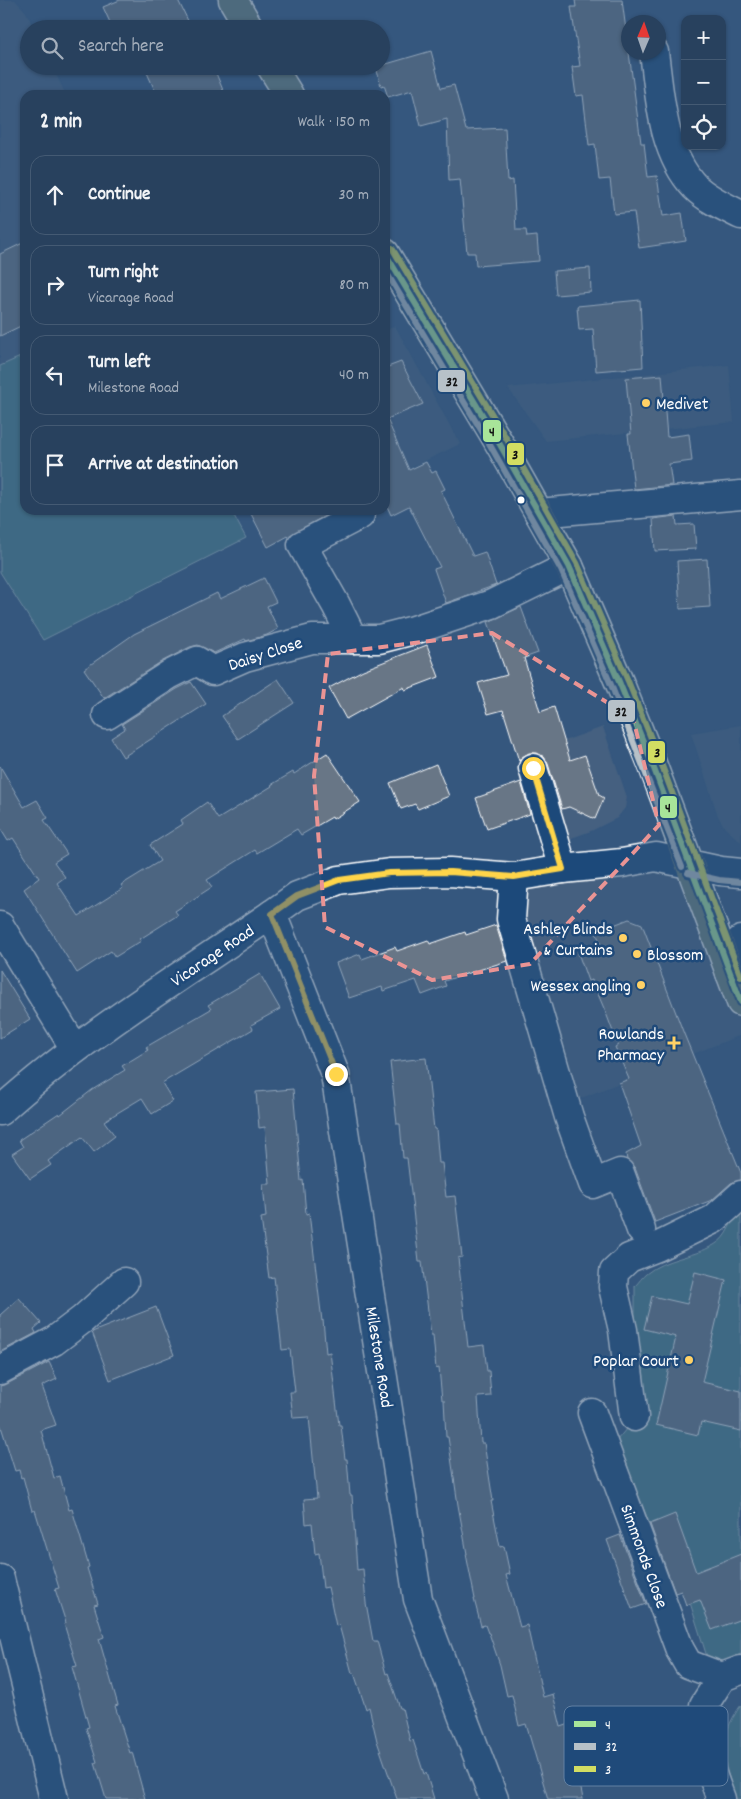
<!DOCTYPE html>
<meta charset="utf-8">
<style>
body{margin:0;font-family:Dekko,sans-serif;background:#344c67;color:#f1f3f6}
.controls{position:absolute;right:15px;top:15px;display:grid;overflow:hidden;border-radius:10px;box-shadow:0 1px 4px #0004}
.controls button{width:45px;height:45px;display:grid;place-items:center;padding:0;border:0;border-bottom:1px solid #445a73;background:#28415e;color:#f1f3f6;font:25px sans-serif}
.compass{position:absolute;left:621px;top:15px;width:45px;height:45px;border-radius:50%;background:#28415e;box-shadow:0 1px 4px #0004;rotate:2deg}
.stop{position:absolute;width:15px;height:15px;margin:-11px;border:4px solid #ffd54a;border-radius:50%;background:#fff}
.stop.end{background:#ffd54a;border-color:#fff;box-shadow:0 1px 5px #0008}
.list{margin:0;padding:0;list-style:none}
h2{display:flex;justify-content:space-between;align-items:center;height:65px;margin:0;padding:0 20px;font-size:21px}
h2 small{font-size:16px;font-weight:400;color:#a5afbc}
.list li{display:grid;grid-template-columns:32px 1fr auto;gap:15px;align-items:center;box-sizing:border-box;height:80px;margin:0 10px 10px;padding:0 10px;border:1px solid #445a73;border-radius:15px}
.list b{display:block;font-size:19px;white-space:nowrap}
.list p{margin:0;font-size:16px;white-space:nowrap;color:#a5afbc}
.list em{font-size:16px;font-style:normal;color:#a5afbc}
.icon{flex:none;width:28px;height:28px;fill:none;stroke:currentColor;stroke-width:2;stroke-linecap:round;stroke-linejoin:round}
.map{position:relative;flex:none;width:741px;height:1799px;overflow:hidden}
.search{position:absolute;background:#28415e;box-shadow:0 1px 4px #0004;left:20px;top:20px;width:370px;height:55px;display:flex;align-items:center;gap:12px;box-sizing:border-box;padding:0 18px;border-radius:28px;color:#a5afbc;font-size:19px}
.panel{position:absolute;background:#28415e;box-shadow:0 1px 4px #0004;left:20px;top:90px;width:370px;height:425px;border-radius:15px}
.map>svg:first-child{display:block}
.built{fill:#446080}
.green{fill:#4c7f8c;stroke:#a6bfc6}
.building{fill:#677686;stroke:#fff}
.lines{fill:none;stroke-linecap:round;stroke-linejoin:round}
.minor-casing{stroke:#fff;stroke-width:31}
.highway-casing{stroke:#fff;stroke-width:31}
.minor{stroke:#1f4a7a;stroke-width:28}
.highway{stroke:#6a807d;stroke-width:28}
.bus-1-casing{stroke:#1f4a7a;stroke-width:10}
.bus-2-casing{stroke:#1f4a7a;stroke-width:10}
.bus-3-casing{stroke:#1f4a7a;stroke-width:10}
.bus-1{stroke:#a8e599;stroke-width:6}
.bus-2{stroke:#b7c1c8;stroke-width:6}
.bus-3{stroke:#d2dd62;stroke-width:6}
.route{stroke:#ffd54a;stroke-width:6}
.marked{fill:none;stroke:#ea9494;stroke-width:4;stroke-dasharray:10 6;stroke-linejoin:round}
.poi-dot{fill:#ffd166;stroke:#1f4a7a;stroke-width:2}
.bus-dot{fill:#fff;stroke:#1f4a7a;stroke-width:2}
.labels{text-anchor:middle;stroke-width:5;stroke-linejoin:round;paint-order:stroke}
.poi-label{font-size:18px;fill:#fff;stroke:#1f4a7a;text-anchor:end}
.street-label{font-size:18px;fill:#fff;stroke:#1f4a7a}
.key{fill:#1f4a7a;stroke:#6280a2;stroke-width:1}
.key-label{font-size:14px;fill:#fff}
.line-badge{stroke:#1f4a7a;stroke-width:2}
.pale-badge-label{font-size:14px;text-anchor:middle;font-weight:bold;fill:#111}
</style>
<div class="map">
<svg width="741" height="1799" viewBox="0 0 741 1799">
<rect width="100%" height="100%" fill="#35577e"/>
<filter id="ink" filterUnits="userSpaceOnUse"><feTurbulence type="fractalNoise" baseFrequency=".02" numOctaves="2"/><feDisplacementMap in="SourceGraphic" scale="10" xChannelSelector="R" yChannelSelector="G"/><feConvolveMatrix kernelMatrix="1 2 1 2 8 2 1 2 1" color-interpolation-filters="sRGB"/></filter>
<g filter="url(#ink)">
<g class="built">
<path d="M 0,0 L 15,0 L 26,12 L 34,29 L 29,29 L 29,66 L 52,66 L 66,95 L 25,95 L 25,510 L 231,510 L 246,538 L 43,640 L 0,572 Z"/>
<path d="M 395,326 L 460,444 L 385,480 L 385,331 Z"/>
<path d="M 729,365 L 734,422 L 546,441 L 508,388 Z"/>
<path d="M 741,725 L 741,842 L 725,828 L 718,816 L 691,733 Z"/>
<path d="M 603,727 L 627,797 L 625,808 L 617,818 L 591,831 L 552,845 L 525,755 Z"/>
<path d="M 690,864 L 741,1002 L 741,1035 L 566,1104 L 514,877 Z"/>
</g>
<g class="green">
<path d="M 25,355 L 25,510 L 231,510 L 246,538 L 43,640 L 0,572 L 0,366 Z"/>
<path d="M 741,1208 L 741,1654 L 720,1663 L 707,1657 L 667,1529 L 653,1533 L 617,1440 L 627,1428 L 648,1422 L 635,1324 L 635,1286 C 639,1282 642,1277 646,1274 C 665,1258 692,1258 714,1245 C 729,1237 730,1220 741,1208 Z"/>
<path d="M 741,1705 L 741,1799 L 736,1799 C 723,1761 716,1740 741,1705 Z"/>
</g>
<g class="building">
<path d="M 120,0 L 178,0 L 192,29 L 113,29 L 103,7 Z"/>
<path d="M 575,0 L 622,0 L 641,143 L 644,143 L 648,177 L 657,176 L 663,216 L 682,213 L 686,241 L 639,248 L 634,212 L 614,214 L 610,179 L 599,180 L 595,144 L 589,145 L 583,95 L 576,96 L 572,67 L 580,66 L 571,7 L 576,7 Z"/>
<path d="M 431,51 L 441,88 L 454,85 L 466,130 L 505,128 L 508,181 L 513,180 L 516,230 L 526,230 L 527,237 L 537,236 L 539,261 L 476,266 L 475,253 L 467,253 L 460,179 L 449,180 L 447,119 L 421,126 L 412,90 L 388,97 L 384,85 L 381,86 L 376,67 Z"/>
<path d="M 144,66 L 213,66 L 225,95 L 157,95 Z"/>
<path d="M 25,242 L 25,324 L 0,336 L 0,254 Z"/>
<path d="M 590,268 L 591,292 L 556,295 L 554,271 Z"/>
<path d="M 640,300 L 643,367 L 596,371 L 593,329 L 579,330 L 577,306 Z"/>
<path d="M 401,362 L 423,404 L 387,419 L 409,470 L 426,462 L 432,473 L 436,471 L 445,489 L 441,491 L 473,556 L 485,552 L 496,585 L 446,603 L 434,569 L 440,567 L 409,506 L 391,515 L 385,502 L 385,368 Z"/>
<path d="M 662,375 L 667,437 L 689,434 L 692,461 L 669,464 L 672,485 L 634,489 L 628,434 L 631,434 L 626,378 Z"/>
<path d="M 249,510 L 336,510 L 268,547 Z"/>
<path d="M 676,516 L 677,525 L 694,524 L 696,549 L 655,551 L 653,519 Z"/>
<path d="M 707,559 L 710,607 L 680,609 L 677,561 Z"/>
<path d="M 264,578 L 276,602 L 267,606 L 278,629 L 267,635 L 246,641 L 245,639 L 214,653 L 198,645 L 190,647 L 161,662 L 104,698 L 84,669 L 134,634 L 217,593 L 220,599 Z"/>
<path d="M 521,607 L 538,653 L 524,658 L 540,712 L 554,707 L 570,760 L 585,755 L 599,795 L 604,798 L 595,819 L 569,807 L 562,809 L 548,764 L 544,757 L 537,753 L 529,753 L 522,757 L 519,761 L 503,710 L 488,714 L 478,683 L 507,675 L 488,622 Z"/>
<path d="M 427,645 L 439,677 L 405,690 L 404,687 L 346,719 L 329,688 L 363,670 Z"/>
<path d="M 278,679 L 294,703 L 238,739 L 222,716 Z"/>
<path d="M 191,682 L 206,704 L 123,757 L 111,738 L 125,729 L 122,724 L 177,689 Z"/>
<path d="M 327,753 L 360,802 L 333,819 L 332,817 L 301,835 L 297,829 L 257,853 L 255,850 L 207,880 L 212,887 L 175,911 L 178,915 L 140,939 L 141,941 L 115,957 L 111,951 L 77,973 L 24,889 L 39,878 L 13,838 L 8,841 L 0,828 L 0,766 L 24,807 L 37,800 L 48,818 L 44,820 L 67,854 L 54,862 L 65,877 L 57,883 L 79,916 L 123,888 L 121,885 L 160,861 L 150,845 L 183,824 L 181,820 L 207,802 L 218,819 L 272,786 L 271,785 L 293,772 L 294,774 Z"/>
<path d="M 436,764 L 449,796 L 418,809 L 415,804 L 401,809 L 390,783 Z"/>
<path d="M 521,782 L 530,814 L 487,829 L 476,798 Z"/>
<path d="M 629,919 L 642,924 L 684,1034 L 741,1173 L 741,1180 L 731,1183 L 712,1200 L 655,1222 L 635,1168 L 627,1160 L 626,1154 L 641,1146 L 619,1083 L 629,1079 L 615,1047 L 618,1045 L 606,1013 L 592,980 L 588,981 L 578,953 L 601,945 L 596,932 Z"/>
<path d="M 496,925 L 507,961 L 444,981 L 446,986 L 422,995 L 416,980 L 383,991 L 382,987 L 349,998 L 336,963 L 360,954 L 362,959 L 395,947 L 397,951 L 428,940 L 430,944 L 465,932 L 466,935 Z"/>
<path d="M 0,970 L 30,1019 L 0,1038 Z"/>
<path d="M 260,974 L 280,1009 L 251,1025 L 253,1029 L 162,1083 L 173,1101 L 152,1114 L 142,1098 L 104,1121 L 115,1136 L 94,1152 L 82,1137 L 48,1161 L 51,1165 L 30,1179 L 12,1154 L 23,1147 L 19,1140 L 59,1113 L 60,1115 L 92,1090 L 125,1070 L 122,1066 L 148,1050 L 146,1047 L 211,1009 L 208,1005 Z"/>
<path d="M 426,1058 L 434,1129 L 436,1129 L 439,1163 L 442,1163 L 446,1197 L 455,1196 L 462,1257 L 458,1258 L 468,1347 L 484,1345 L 487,1371 L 489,1371 L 491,1396 L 478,1397 L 481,1443 L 484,1443 L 493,1501 L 491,1501 L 500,1547 L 504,1546 L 510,1574 L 506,1575 L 520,1627 L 527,1625 L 543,1697 L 553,1694 L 561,1727 L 573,1723 L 580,1747 L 574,1749 L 583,1783 L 580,1784 L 583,1799 L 548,1799 L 526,1724 L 519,1726 L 512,1695 L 507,1696 L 500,1665 L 489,1633 L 488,1633 L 485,1625 L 481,1626 L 474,1599 L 475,1599 L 466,1554 L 467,1554 L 458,1505 L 448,1437 L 446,1437 L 444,1400 L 442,1400 L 439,1368 L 436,1369 L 433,1335 L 431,1335 L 422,1262 L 419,1262 L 407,1158 L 403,1158 L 400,1124 L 397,1124 L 390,1062 Z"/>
<path d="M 293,1089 L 301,1181 L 303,1180 L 306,1214 L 309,1213 L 322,1321 L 323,1320 L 326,1353 L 330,1352 L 339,1425 L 341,1425 L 345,1459 L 347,1459 L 350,1495 L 352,1495 L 357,1570 L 363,1569 L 366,1603 L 373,1641 L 377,1641 L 386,1674 L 388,1673 L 400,1708 L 402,1708 L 410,1741 L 413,1740 L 424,1774 L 426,1773 L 434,1799 L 397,1799 L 377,1741 L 369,1707 L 366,1709 L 354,1673 L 352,1673 L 339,1625 L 336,1626 L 328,1587 L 323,1588 L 319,1553 L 315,1554 L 312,1523 L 306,1524 L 304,1499 L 317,1498 L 309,1417 L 293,1418 L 290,1392 L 295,1392 L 290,1349 L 282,1350 L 274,1277 L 269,1278 L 261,1218 L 266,1217 L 263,1184 L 270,1184 L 265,1127 L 259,1128 L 256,1092 Z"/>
<path d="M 695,1272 L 726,1280 L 702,1382 L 741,1391 L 741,1431 L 701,1422 L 698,1435 L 656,1425 L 676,1337 L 644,1329 L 652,1296 L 687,1304 Z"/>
<path d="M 19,1298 L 41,1323 L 34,1329 L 36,1333 L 0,1352 L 0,1315 Z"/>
<path d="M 156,1307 L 174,1355 L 110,1380 L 92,1332 Z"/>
<path d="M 49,1362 L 57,1379 L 42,1386 L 56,1425 L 41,1430 L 54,1478 L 60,1476 L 69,1510 L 72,1509 L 89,1567 L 87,1568 L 98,1604 L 94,1605 L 104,1637 L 99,1639 L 118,1705 L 115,1706 L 130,1753 L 132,1752 L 145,1799 L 106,1799 L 95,1763 L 97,1762 L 86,1728 L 89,1727 L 72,1667 L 77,1666 L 64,1624 L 66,1623 L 55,1589 L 59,1588 L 35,1510 L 32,1511 L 23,1477 L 21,1478 L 19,1470 L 15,1471 L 0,1423 L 0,1386 L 7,1384 Z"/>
<path d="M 675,1514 L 696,1572 L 741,1554 L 741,1619 L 712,1630 L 700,1600 L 686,1605 L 681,1591 L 675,1593 L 650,1524 Z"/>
<path d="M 620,1535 L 646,1604 L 632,1609 L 607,1540 Z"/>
</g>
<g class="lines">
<defs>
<g id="minor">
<path d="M 654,52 C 660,98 662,152 695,187 C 707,199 725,207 741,215"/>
<path d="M 539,513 L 741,495"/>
<path d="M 353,639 L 336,605 L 302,545 L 360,515"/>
<path d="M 107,715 L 169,675 L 197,661 L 213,671 L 245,657 L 312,639 L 379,639 L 414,630 L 492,604 L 569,566"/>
<path d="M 533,768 L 563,869"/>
<path d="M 514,877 L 511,919 L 569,1117 L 593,1184 L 620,1173 L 641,1230"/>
<path d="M 272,914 L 335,1074 L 418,1599 L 494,1799"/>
<path d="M 0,926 L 75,1049"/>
<path d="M 730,973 L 741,940"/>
<path d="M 0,1111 C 83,1036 180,977 272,914 L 297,896 L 339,880 L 389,873 L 450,872 L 514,877 L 563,869 L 622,863 L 656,857 L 721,871 L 741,873"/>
<path d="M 0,1370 L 54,1341 L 83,1319 L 124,1282"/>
<path d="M 592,1413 L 680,1650 L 688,1664 L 722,1677"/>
<path d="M 634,1417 L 623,1330 L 613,1287 L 614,1272 L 629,1258 L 657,1247 L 714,1219 L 741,1195"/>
<path d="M 0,1579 L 54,1799"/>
<path d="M 721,1799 L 702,1747 L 704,1705 L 722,1677 L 741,1670"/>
</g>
<g id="highway">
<path d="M 233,0 L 250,29"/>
<path d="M 271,66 L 289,95"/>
<path d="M 385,253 L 498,441 L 569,566 L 620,684 L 653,766 L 741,1002"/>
</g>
</defs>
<use href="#minor" class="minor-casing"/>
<use href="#highway" class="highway-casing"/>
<use href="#minor" class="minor"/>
<use href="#highway" class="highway"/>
<defs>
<path id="bus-1" d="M 385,253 L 498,441 L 569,566 L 620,684 L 653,766 L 741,1002"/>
<g id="bus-2">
<path d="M 385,270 L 490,445 L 561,570 L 612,687 L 682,867"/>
<path d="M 688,873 L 719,880 L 740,882"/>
</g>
<path id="bus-3" d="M 392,248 L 505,436 L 577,563 L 628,681 L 661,763 L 741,977"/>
</defs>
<use href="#bus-1" class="bus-1-casing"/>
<use href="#bus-2" class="bus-2-casing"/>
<use href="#bus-3" class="bus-3-casing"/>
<use href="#bus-1" class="bus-1"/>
<use href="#bus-2" class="bus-2"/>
<use href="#bus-3" class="bus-3"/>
</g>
</g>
<g class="lines" filter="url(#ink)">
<path class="route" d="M 336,1074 L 272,914 L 297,896 L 339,880 L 389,873 L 450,872 L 514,877 L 563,869 L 533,768"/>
</g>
<path d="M0 0H741V1799H0ZM 492,633 L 633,718 L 659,825 L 530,964 L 432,980 L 325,927 L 314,776 L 328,654 Z" fill="#35577e" fill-opacity=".55" fill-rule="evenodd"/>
<path class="marked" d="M 492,633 L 633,718 L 659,825 L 530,964 L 432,980 L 325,927 L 314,776 L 328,654 Z"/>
<g class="poi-dot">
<circle cx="646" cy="403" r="5"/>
<circle cx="623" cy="938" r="5"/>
<circle cx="637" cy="954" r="5"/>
<circle cx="641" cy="985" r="5"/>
<path d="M671.5 1035.5h5v5h5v5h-5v5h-5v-5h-5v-5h5z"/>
<circle cx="689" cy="1360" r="5"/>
</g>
<circle class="bus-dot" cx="521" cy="500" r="4.5"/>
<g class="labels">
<g class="poi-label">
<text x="656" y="409" text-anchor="start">Medivet</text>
<text x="613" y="934">Ashley Blinds<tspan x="613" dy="21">&amp; Curtains</tspan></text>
<text x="647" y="960" text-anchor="start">Blossom</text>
<text x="631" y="991">Wessex angling</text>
<text x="664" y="1039">Rowlands<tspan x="664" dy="21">Pharmacy</tspan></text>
<text x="679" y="1366">Poplar Court</text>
</g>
<g class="street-label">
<text transform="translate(265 653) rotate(-18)" y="6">Daisy Close</text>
<text transform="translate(212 955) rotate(-34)" y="6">Vicarage Road</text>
<text transform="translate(380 1357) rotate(81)" y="6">Milestone Road</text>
<text transform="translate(645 1556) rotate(70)" y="6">Simmonds Close</text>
</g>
</g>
<rect x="564" y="1706" width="164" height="80" rx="8" class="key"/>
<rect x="574" y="1721" width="22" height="6" fill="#a8e599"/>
<rect x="574" y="1743" width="22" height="7" fill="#b7c1c8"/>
<rect x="574" y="1766" width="22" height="6" fill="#d2dd62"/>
<g class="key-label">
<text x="605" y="1729">4</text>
<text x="605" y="1751">32</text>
<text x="605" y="1774">3</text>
</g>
<g class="line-badge">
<rect x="437" y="369" width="29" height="24" rx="5" fill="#b7c1c8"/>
<rect x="482" y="419" width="20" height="24" rx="5" fill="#a8e599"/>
<rect x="506" y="442" width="19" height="24" rx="5" fill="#d2dd62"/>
<rect x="607" y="699" width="29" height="24" rx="5" fill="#b7c1c8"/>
<rect x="647" y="740" width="19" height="24" rx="5" fill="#d2dd62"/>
<rect x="659" y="795" width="19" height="24" rx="5" fill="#a8e599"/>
</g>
<g class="pale-badge-label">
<text x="452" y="386">32</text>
<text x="492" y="436">4</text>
<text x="515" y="459">3</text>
<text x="621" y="716">32</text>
<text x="657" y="757">3</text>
<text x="668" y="812">4</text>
</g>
</svg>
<div class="controls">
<button>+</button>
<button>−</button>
<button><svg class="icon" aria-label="locate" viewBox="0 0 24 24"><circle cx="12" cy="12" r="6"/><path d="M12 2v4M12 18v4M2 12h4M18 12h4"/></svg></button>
</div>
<svg class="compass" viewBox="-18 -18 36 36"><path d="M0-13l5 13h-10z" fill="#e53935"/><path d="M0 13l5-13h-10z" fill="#a5afbc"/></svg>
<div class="stop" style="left:533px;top:768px"></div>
<div class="stop end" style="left:336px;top:1074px"></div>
<div class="search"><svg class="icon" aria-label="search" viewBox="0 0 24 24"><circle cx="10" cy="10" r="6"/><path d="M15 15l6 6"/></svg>Search here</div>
<section class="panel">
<h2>2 min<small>Walk · 150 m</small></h2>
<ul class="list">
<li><svg class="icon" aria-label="ahead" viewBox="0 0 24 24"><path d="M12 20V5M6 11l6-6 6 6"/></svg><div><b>Continue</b></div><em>30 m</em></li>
<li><svg class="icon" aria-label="right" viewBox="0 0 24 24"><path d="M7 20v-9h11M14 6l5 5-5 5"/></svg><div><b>Turn right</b><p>Vicarage Road</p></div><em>80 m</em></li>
<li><svg class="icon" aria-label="left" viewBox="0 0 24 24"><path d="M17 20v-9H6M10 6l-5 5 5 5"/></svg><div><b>Turn left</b><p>Milestone Road</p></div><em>40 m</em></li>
<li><svg class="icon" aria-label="arrive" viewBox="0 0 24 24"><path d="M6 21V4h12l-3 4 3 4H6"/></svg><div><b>Arrive at destination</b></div></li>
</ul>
</section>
</div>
